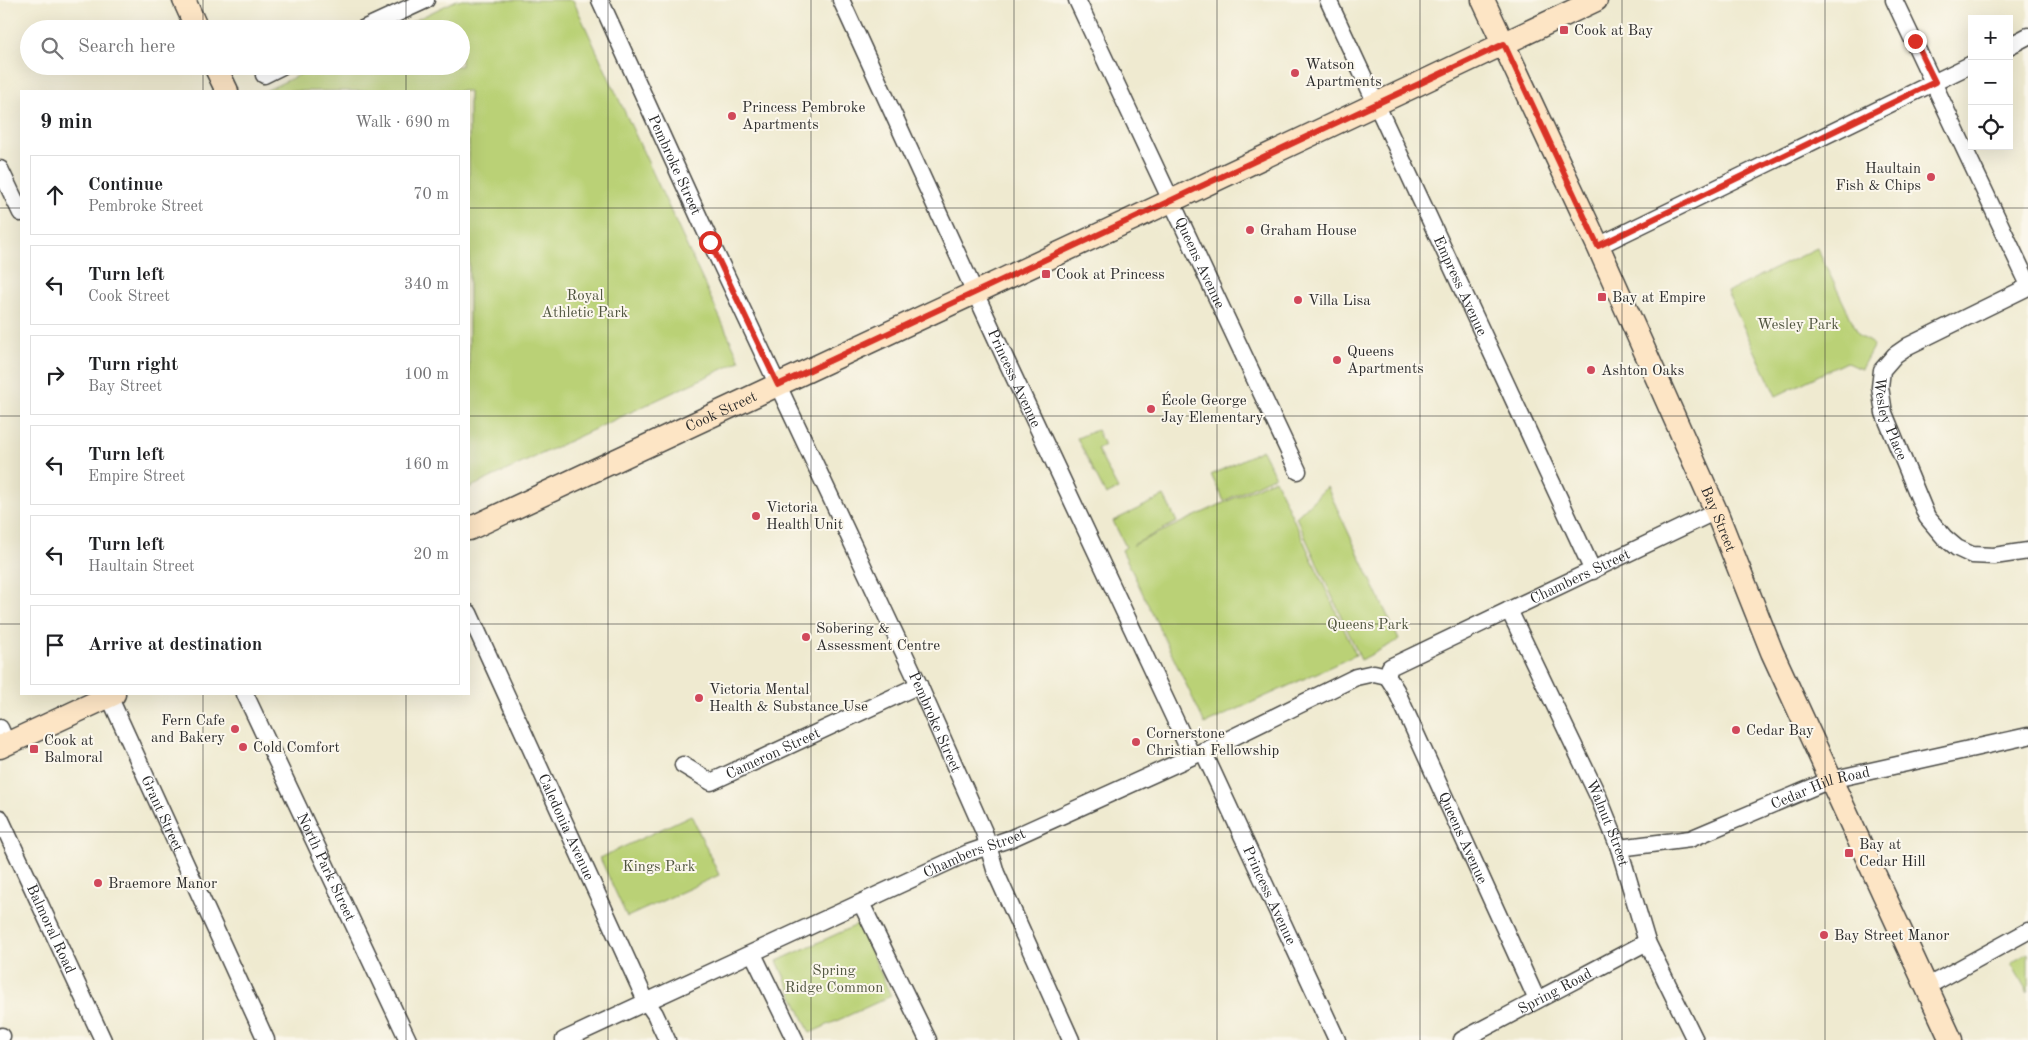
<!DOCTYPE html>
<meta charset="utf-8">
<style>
body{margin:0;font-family:"Old Standard TT",serif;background:#f6f6f6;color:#202124}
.controls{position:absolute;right:15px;top:15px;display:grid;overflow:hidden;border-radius:0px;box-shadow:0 5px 20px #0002}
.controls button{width:45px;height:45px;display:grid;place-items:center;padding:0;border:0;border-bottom:1px solid #e0e0e0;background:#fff;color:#202124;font:25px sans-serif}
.stop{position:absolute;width:15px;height:15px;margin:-11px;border:4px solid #d93025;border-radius:50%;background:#fff}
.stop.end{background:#d93025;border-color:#fff;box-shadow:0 1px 5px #0008}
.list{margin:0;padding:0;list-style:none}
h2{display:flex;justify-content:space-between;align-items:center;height:65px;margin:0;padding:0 20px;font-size:21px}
h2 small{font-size:16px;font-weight:400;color:#757577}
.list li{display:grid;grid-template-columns:32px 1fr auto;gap:15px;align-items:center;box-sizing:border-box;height:80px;margin:0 10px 10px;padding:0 10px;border:1px solid #e0e0e0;border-radius:0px}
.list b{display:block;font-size:19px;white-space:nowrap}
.list p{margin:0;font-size:16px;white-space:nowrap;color:#757577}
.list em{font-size:16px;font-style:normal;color:#757577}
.icon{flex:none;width:28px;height:28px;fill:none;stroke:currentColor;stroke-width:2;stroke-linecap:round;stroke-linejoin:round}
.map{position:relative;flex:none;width:2028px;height:1040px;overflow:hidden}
.search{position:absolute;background:#fff;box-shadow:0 5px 20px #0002;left:20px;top:20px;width:450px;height:55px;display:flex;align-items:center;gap:12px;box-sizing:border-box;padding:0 18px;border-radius:28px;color:#757577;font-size:19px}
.panel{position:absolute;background:#fff;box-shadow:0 5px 20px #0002;left:20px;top:90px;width:450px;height:605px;border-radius:0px}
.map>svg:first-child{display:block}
.green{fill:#bad176;stroke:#727e50}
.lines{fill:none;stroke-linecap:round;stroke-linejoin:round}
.street-casing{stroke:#484844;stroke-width:19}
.secondary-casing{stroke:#484844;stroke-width:25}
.street{stroke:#fff;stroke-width:16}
.secondary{stroke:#fde5c5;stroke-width:22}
.route{stroke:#d93025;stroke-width:6}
.grid{fill:none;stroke:#2b2b2b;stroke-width:1;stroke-opacity:0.55}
.poi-dot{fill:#d1495b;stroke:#fbf7ec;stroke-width:2}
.labels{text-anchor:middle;stroke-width:4;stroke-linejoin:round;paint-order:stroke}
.poi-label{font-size:15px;fill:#2b2b2b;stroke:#fbf7ec;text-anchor:start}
.street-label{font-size:15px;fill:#2b2b2b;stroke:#fbf7ec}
.park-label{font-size:15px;fill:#4f543e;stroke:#fbf7ec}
</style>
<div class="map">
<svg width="2028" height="1040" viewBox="0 0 2028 1040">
<rect width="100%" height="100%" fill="#fbf7ec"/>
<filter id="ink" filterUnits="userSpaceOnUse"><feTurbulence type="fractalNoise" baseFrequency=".02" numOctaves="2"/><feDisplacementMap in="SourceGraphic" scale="10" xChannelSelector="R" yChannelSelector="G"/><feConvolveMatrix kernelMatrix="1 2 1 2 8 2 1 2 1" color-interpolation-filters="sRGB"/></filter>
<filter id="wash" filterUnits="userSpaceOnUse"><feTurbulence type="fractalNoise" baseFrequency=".0096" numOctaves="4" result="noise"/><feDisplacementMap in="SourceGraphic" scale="20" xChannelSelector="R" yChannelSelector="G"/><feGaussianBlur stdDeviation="1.12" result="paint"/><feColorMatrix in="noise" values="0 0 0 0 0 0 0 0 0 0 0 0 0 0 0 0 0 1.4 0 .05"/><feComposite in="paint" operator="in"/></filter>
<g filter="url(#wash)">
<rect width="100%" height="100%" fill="#efead0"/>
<g class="green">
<path d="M 457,0 L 573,0 L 740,361 L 469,488 L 469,91 L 265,91 L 318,66 L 461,66 L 461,29 L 397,29 Z"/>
<path d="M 1817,248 L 1859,335 L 1874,345 L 1861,369 L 1846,362 L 1776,396 L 1727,292 Z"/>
<path d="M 1097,430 L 1104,445 L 1097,449 L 1118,489 L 1106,495 L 1077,438 Z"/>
<path d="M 1262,450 L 1275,476 L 1224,501 L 1211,475 Z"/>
<path d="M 1275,479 L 1356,655 L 1205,724 L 1122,550 L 1126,547 L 1113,521 L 1164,496 L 1177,522 L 1133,545 Z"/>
<path d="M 1327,487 L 1399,640 L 1361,660 L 1296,517 Z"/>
<path d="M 691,815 L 719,875 L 627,917 L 600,858 Z"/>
<path d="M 859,924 L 891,996 L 810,1033 L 777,961 Z"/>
<path d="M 2028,953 L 2028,993 L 2011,963 Z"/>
</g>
</g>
<g filter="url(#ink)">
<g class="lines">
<defs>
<g id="street">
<path id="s1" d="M 600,0 L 703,226 L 919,685 L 984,832 L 996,873 L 1071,1040"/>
<path id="s2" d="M 841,0 L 1006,360 L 1192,756"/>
<path id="s3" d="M 1077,0 L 1298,471"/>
<path id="s4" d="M 1328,0 L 1593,571"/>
<path d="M 1894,0 L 2028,283"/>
<path d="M 363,29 L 426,0"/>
<path d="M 2009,46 L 2028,36"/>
<path d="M 264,75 L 282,66"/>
<path d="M 0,169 L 21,213"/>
<path d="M 1598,246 L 1972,64"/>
<path id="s5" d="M 2028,287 L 1908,346 L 1895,355 L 1882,370 L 1880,387 L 1884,413 L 1927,517 L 1944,537 L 1957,548 L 1972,555 L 1994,556 L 2028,551"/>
<path id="s6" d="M 1509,610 L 1598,796 L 1619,848 L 1647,942 L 1695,1040"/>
<path id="s7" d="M 469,613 L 646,1001 L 655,1014 L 667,1040"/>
<path id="s8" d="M 1387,676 L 1390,667 L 1716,511"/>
<path id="s9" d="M 1387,676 L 1396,690 L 1537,1000"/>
<path id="s10" d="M 245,694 L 408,1040"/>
<path id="s11" d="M 109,696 L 266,1040"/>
<path d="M 0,728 L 7,744"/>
<path id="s12" d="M 1203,751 L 1337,1040"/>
<path id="s13" d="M 683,765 L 711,782 L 919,685"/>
<path id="s14" d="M 0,818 L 103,1040"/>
<path id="s15" d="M 1619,848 L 1690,839 L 1830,780 L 2028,736"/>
<path d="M 861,903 L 928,1040"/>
<path d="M 753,954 L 795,1040"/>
<path d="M 1926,987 L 2028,931"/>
<path d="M 0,1037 L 2,1036"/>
<path id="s16" d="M 564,1040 L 968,853 L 1012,838 L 1213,747 L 1356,677 L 1374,673 L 1387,676"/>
<path id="s17" d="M 1462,1040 L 1647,942"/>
</g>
<g id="secondary">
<path d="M 184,0 L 197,29"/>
<path id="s18" d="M 1483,0 L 1598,246 L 1716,511 L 1772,652 L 1951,1040"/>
<path d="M 215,66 L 227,91"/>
<path id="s19" d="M 469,529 L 1171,201 L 1596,0"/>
<path d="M 0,747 L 114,694"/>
</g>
</defs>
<use href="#street" class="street-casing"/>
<use href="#secondary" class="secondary-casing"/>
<use href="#street" class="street"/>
<use href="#secondary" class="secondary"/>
</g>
</g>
<g class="lines" filter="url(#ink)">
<path class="route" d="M 710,242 L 778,385 L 1504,44 L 1598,246 L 1935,82 L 1915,41"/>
</g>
<path class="grid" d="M 203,0 L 203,29M 406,0 L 406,29M 608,0 L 608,1040M 811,0 L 811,1040M 1014,0 L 1014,1040M 1217,0 L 1217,1040M 1420,0 L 1420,1040M 1622,0 L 1622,1040M 1825,0 L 1825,1040M 203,66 L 203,91M 406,66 L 406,91M 0,208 L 21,208M 469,208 L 2028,208M 0,416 L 21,416M 469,416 L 2028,416M 0,624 L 21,624M 469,624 L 2028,624M 203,694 L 203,1040M 406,694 L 406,1040M 0,832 L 2028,832"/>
<g class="poi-dot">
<rect x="1559" y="25" width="10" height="10" rx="2.5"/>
<circle cx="1295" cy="73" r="5"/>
<circle cx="732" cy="116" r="5"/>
<circle cx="1931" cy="177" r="5"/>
<circle cx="1250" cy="230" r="5"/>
<rect x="1041" y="269" width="10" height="10" rx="2.5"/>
<rect x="1597" y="292" width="10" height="10" rx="2.5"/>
<circle cx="1298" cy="300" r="5"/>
<circle cx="1337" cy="360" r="5"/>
<circle cx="1591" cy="370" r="5"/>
<circle cx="1151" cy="409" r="5"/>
<circle cx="756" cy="516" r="5"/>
<circle cx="806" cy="637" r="5"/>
<circle cx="699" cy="698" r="5"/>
<circle cx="235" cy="729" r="5"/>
<circle cx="1736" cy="730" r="5"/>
<circle cx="1136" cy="742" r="5"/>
<circle cx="243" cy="747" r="5"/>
<rect x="29" y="744" width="10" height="10" rx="2.5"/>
<rect x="1844" y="848" width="10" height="10" rx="2.5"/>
<circle cx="98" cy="883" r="5"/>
<circle cx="1824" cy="935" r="5"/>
</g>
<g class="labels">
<g class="poi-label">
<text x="1574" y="35">Cook at Bay</text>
<text x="1305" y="69">Watson<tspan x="1305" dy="17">Apartments</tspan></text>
<text x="742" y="112">Princess Pembroke<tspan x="742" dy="17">Apartments</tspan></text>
<text x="1921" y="173" text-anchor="end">Haultain<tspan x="1921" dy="17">Fish &amp; Chips</tspan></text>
<text x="1260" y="235">Graham House</text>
<text x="1056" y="279">Cook at Princess</text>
<text x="1612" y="302">Bay at Empire</text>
<text x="1308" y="305">Villa Lisa</text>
<text x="1347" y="356">Queens<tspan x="1347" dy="17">Apartments</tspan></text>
<text x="1601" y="375">Ashton Oaks</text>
<text x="1161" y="405">École George<tspan x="1161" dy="17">Jay Elementary</tspan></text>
<text x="766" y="512">Victoria<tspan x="766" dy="17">Health Unit</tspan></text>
<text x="816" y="633">Sobering &amp;<tspan x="816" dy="17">Assessment Centre</tspan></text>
<text x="709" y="694">Victoria Mental<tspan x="709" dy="17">Health &amp; Substance Use</tspan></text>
<text x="225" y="725" text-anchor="end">Fern Cafe<tspan x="225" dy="17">and Bakery</tspan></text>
<text x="1746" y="735">Cedar Bay</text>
<text x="1146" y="738">Cornerstone<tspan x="1146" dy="17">Christian Fellowship</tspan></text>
<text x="44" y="745">Cook at<tspan x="44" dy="17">Balmoral</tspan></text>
<text x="253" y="752">Cold Comfort</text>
<text x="1859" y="849">Bay at<tspan x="1859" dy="17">Cedar Hill</tspan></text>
<text x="108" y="888">Braemore Manor</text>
<text x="1834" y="940">Bay Street Manor</text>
</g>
<g class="street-label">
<text dy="5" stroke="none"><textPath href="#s1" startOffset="181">Pembroke Street</textPath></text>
<text dy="5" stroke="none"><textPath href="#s3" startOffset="290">Queens Avenue</textPath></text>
<text dy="5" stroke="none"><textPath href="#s4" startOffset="315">Empress Avenue</textPath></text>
<text dy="5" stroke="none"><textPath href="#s2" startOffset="416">Princess Avenue</textPath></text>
<text dy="5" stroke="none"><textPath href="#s19" startOffset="278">Cook Street</textPath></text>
<text dy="5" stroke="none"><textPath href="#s5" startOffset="220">Wesley Place</textPath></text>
<text dy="5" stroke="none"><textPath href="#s18" startOffset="570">Bay Street</textPath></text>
<text dy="5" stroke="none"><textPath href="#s8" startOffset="220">Chambers Street</textPath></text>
<text dy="5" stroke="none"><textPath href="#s1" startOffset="796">Pembroke Street</textPath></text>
<text dy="5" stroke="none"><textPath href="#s13" startOffset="101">Cameron Street</textPath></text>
<text dy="5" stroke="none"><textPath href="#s15" startOffset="212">Cedar Hill Road</textPath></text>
<text dy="5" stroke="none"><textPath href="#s11" startOffset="129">Grant Street</textPath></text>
<text dy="5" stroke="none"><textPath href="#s6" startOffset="235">Walnut Street</textPath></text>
<text dy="5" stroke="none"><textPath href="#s7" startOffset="235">Caledonia Avenue</textPath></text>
<text dy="5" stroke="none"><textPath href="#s9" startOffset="179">Queens Avenue</textPath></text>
<text dy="5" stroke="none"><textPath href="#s16" startOffset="451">Chambers Street</textPath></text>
<text dy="5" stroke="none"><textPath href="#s10" startOffset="191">North Park Street</textPath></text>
<text dy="5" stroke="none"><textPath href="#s12" startOffset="159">Princess Avenue</textPath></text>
<text dy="5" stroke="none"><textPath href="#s14" startOffset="122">Balmoral Road</textPath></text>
<text dy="5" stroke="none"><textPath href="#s17" startOffset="105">Spring Road</textPath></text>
</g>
<g class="park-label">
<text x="585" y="300">Royal<tspan x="585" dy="17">Athletic Park</tspan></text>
<text x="1798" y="329">Wesley Park</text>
<text x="1368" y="629">Queens Park</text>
<text x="659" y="871">Kings Park</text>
<text x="834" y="975">Spring<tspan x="834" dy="17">Ridge Common</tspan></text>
</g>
</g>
</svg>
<div class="controls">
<button>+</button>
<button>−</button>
<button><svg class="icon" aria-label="locate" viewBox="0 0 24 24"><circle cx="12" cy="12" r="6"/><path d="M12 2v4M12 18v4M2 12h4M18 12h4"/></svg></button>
</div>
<div class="stop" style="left:710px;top:242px"></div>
<div class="stop end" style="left:1915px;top:41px"></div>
<div class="search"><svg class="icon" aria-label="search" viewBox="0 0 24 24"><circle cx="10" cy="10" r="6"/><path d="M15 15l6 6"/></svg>Search here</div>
<section class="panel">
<h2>9 min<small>Walk · 690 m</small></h2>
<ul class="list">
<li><svg class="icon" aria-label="ahead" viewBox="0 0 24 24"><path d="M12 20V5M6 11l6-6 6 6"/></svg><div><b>Continue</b><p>Pembroke Street</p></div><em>70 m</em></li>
<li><svg class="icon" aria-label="left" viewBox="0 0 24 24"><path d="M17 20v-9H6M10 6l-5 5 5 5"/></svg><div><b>Turn left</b><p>Cook Street</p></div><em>340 m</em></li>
<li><svg class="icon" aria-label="right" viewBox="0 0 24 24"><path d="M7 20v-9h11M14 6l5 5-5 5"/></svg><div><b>Turn right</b><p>Bay Street</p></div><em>100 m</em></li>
<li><svg class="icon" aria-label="left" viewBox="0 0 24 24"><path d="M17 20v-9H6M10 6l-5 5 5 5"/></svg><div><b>Turn left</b><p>Empire Street</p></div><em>160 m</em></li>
<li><svg class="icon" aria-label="left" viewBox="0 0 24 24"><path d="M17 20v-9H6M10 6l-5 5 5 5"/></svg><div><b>Turn left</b><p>Haultain Street</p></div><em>20 m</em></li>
<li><svg class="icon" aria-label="arrive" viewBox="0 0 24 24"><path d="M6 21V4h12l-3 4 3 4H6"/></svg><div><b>Arrive at destination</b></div></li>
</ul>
</section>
</div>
